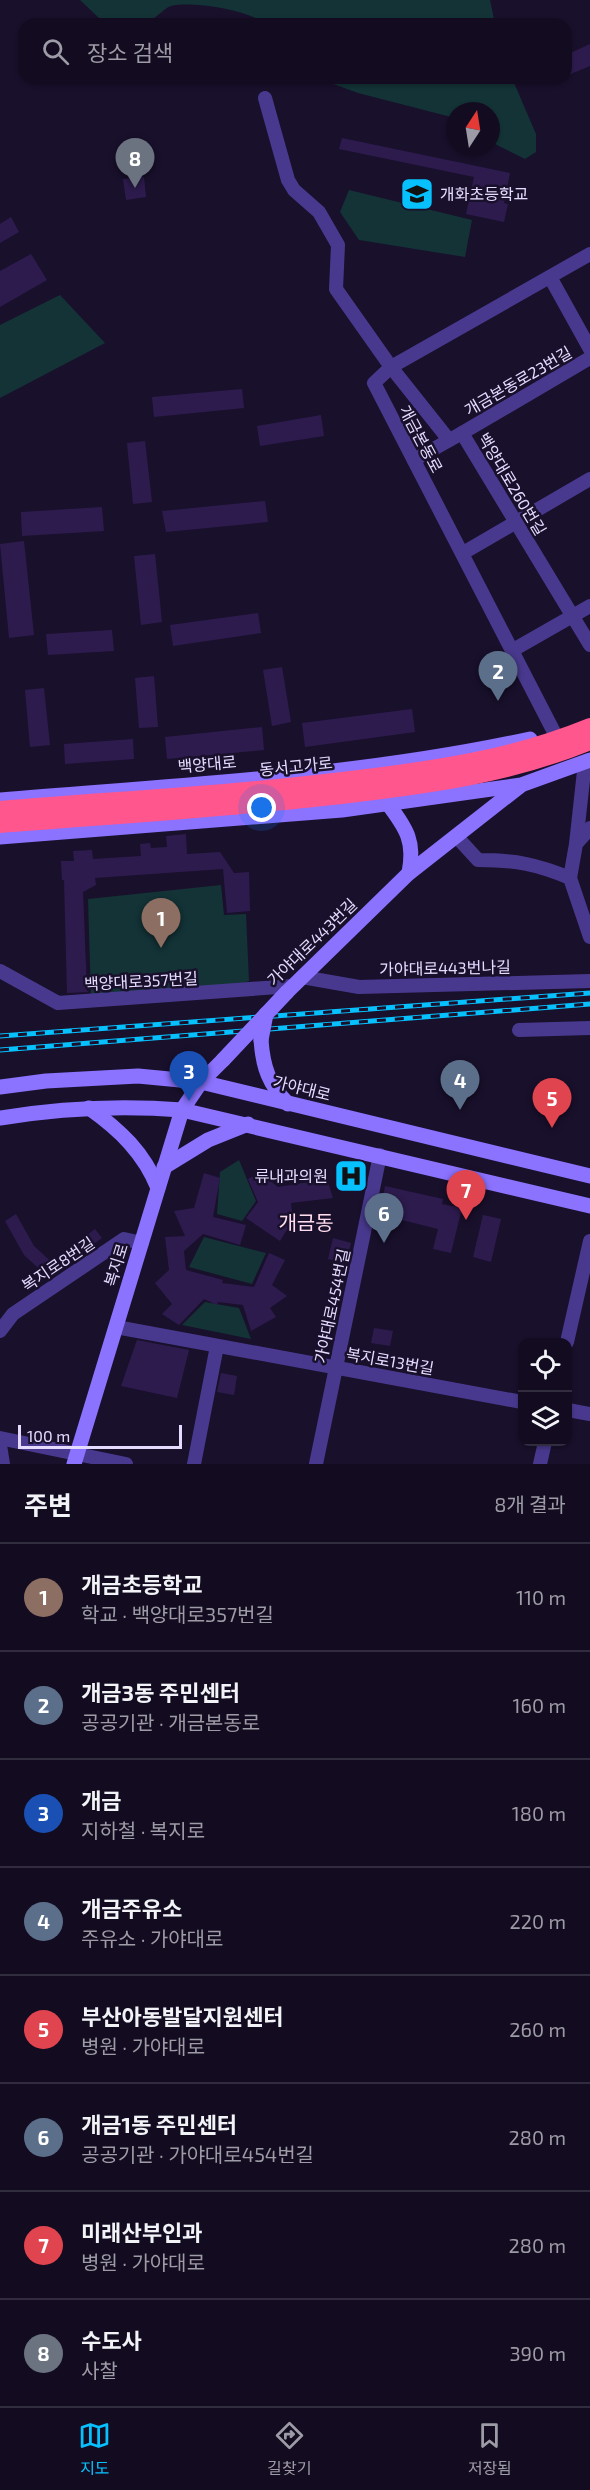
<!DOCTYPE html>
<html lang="ko">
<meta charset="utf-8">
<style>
body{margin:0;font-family:"Exo 2","Noto Sans KR",sans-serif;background:#1c152a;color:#f1f3f6}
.controls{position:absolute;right:18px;bottom:18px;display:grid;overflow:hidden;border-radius:12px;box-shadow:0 2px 4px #0004}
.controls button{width:54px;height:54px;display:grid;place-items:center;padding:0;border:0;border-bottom:2px solid #322c3f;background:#130c21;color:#f1f3f6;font:30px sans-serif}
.compass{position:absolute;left:446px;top:102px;width:54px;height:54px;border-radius:50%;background:#130c21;box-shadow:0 2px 4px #0004;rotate:12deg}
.scale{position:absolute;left:18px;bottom:15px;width:164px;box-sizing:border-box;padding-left:6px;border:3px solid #e5dbff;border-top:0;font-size:16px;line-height:21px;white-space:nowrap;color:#e5dbff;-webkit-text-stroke:4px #19102c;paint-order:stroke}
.you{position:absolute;left:262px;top:808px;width:21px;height:21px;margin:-15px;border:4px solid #fff;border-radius:50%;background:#1a73e8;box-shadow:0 0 0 9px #1a73e833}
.badge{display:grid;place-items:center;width:39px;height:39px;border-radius:50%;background:#07c1ff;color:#fff;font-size:20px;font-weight:700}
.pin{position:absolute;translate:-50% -50px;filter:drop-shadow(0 2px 3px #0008)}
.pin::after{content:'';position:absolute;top:32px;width:21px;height:18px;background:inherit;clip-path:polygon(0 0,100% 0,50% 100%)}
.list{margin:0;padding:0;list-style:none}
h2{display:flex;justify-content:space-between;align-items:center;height:78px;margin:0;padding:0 24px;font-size:26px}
h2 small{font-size:20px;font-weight:400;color:#9d9ba5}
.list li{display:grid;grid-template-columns:39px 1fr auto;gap:18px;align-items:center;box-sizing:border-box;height:108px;padding:0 24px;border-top:2px solid #322c3f}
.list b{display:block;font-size:22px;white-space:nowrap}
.list p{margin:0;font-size:20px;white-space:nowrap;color:#9d9ba5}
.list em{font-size:20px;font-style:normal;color:#9d9ba5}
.icon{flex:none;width:33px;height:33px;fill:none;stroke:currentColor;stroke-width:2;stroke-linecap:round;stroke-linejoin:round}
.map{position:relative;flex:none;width:590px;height:1464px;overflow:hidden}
.search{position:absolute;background:#130c21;box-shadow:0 2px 4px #0004;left:18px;right:18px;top:18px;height:66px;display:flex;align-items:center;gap:15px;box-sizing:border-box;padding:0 21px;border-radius:18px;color:#9d9ba5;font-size:22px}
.sheet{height:942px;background:#130c21}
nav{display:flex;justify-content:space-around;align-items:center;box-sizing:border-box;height:84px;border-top:2px solid #322c3f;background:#130c21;font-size:16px;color:#9d9ba5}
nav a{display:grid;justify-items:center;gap:3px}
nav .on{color:#07c1ff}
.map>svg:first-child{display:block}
.green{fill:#133337}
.building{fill:#2d1b4e}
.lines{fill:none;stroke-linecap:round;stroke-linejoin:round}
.street{stroke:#49398e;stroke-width:14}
.secondary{stroke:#8b72ff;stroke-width:15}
.rail-casing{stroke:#07c1ff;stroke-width:5}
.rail{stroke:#19102c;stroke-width:3;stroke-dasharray:9;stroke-linecap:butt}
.secondary-bridge{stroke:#8b72ff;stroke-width:15}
.highway-bridge{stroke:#ff568e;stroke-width:18}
.labels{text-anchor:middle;stroke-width:5;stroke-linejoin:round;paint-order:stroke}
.poi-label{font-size:16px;fill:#e5dbff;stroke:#19102c;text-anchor:start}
.street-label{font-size:16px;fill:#e5dbff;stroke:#19102c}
.quarter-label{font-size:20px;fill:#fde;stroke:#19102c}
</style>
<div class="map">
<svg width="590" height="1464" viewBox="0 0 590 1464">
<rect width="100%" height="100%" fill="#19102c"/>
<g class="green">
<path d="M 80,0 L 490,0 L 495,24 L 266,24 C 247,10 195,1 171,6 C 164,8 159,16 152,19 C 135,25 119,24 101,24 L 99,18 Z"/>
<path d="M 317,78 L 512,78 L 536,134 L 536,152 L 525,159 L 491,142 L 491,111 L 455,111 L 455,118 L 358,93 Z"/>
<path d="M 349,190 L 472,220 L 465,257 L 359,240 L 340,212 Z"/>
<path d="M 60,295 L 105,343 L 0,398 L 0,325 Z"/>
<path d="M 221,885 L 224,915 L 246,914 L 249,981 L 223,990 L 91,997 L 88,899 Z"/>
<path d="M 239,1160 L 256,1201 L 242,1221 L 217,1214 L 220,1172 Z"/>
<path d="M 204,1237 L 266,1253 L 252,1284 L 189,1267 Z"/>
<path d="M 205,1302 L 239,1308 L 251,1339 L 182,1325 Z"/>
</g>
<g class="building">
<path d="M 590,44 L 590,66 L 566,76 L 566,55 Z"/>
<path d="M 342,138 L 510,173 L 504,203 L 508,204 L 504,222 L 466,214 L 474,177 L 339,149 Z"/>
<path d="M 144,177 L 146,197 L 126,200 L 123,179 Z"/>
<path d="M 11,217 L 19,232 L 0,243 L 0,224 Z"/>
<path d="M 31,254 L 47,280 L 0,307 L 0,271 Z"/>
<path d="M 242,389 L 244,408 L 154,417 L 152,397 Z"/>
<path d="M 321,415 L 324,436 L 260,446 L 257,426 Z"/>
<path d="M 145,441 L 152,502 L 133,504 L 127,443 Z"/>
<path d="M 265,501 L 268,522 L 166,532 L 162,511 Z"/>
<path d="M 102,507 L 104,531 L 22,536 L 21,512 Z"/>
<path d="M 24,541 L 34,635 L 9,638 L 0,544 Z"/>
<path d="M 155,554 L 162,622 L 141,625 L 134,556 Z"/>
<path d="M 258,613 L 261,633 L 173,646 L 170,625 Z"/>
<path d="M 112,630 L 114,651 L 48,655 L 46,634 Z"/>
<path d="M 282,667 L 291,722 L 272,726 L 263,670 Z"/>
<path d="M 154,676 L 158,727 L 139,728 L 135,678 Z"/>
<path d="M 44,688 L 50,745 L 30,747 L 25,690 Z"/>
<path d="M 412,709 L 415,732 L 305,747 L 302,723 Z"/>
<path d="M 262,727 L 264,750 L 167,759 L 165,737 Z"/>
<path d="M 133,739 L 134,759 L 65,764 L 64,744 Z"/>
<path d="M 186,834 L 187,854 L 220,852 L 234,873 L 249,872 L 250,911 L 227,913 L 223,869 L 95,878 L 96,885 L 83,892 L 87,991 L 89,992 L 67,993 L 64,880 L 62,880 L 61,861 L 74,861 L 73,851 L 92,850 L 93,859 L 141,856 L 140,844 L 150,843 L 151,848 L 167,847 L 166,836 Z"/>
<path d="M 204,1173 L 220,1178 L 213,1217 L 246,1225 L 240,1245 L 203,1234 L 184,1251 L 186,1270 L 223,1280 L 222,1283 L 254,1287 L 269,1253 L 285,1260 L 272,1285 L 287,1296 L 270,1308 L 276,1317 L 251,1331 L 243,1305 L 218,1302 L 217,1305 L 204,1299 L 179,1325 L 162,1314 L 172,1304 L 155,1283 L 169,1270 L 165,1237 L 185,1236 L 174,1211 L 194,1208 Z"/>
<path d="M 260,1173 L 278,1187 L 327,1179 L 333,1198 L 291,1203 L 293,1220 L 280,1241 L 246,1218 L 258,1202 L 248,1179 Z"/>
<path d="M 385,1186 L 443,1199 L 442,1204 L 462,1208 L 451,1253 L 433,1249 L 438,1229 L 394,1218 L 393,1224 L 379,1221 Z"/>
<path d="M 16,1214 L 34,1246 L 56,1266 L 47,1276 L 24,1255 L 5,1221 Z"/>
<path d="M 483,1215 L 501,1219 L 491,1262 L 473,1257 Z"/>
<path d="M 95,1229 L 102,1238 L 79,1255 L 73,1246 Z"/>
<path d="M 333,1238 L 351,1243 L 346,1263 L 328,1259 Z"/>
<path d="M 374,1328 L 393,1331 L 390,1346 L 371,1343 Z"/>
<path d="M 137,1340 L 189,1350 L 177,1398 L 121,1386 Z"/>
<path d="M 221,1373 L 237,1376 L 234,1395 L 217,1392 Z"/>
</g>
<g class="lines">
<g class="street">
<path d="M 265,98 L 288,180 L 294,190 L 319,212 L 338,245 L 336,289 L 391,367 L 449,440"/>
<path d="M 550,277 L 590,349"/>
<path d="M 462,433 L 590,358"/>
<path d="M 414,460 L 462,433 L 590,645"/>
<path d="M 463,553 L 590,479"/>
<path d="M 513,650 L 590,606"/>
<path d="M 555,734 L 374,383 L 391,367 L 590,254"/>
<path d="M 456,836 L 478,860 C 515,860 536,864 570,878 L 590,937"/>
<path d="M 576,844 L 585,762"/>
<path d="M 570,878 L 576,844 L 590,828"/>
<path d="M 0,971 L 58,1003 L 292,986"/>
<path d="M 302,977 L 359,987 L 590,981"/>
<path d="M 519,1030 L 590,1028"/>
<path d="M 116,1327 L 522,1402"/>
<path d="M 0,1331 L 13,1314 L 124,1239 L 142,1243"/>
<path d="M 567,1342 L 590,1241"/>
<path d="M 568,1410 L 590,1414"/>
<path d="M 0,1438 L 126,1464"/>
<path d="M 0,1445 L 3,1464"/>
<path d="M 194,1464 L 217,1346"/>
<path d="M 316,1464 L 380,1155"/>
<path d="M 540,1464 L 545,1442"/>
</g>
<g class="secondary">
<path d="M 0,800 C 177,785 356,777 530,739"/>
<path d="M 388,804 C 407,829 415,842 409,873"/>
<path d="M 0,837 L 342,810 L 521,785 L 590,760"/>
<path d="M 287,992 L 409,873 L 520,786"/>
<path d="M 261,1040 C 263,1068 269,1084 288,1104"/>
<path d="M 0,1087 L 46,1081 L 138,1076 L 201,1082 L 590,1176"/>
<path d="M 89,1108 C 120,1130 144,1153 158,1188"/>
<path d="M 0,1118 C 61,1108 120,1105 182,1110 L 590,1206"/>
<path d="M 164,1167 L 208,1140 L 248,1124"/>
<path d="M 74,1464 L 182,1110 L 201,1082 L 223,1060"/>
</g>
<defs>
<g id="rail">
<path d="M 0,1036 L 590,993"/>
<path d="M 0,1050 L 590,1004"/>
</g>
</defs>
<use href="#rail" class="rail-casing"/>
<use href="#rail" class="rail"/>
<g class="secondary-bridge">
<path d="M 261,1040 L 266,1014"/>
<path d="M 223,1060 L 287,992"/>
</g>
<g class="highway-bridge">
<path d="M 0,810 C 120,800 240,794 359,779 C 441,769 514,758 590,727"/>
<path d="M 0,824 C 114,815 228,808 341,795 C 427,785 510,774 590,741"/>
</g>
</g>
<defs>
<symbol id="school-square" viewBox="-11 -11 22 22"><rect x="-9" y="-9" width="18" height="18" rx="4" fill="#07c1ff" stroke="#19102c"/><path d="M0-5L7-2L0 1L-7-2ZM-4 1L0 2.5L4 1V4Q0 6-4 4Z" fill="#111"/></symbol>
<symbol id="hospital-square" viewBox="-11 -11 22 22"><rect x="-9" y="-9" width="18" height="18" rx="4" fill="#07c1ff" stroke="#19102c"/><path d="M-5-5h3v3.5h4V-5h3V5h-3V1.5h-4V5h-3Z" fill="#111"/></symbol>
</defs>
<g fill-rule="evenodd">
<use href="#school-square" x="398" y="175" width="38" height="38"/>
<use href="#hospital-square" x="332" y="1157" width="38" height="38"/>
</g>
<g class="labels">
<g class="poi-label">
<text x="440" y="200">개화초등학교</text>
<text x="328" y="1182" text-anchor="end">류내과의원</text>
</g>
<g class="street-label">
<text transform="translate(518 381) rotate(-30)" y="6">개금본동로23번길</text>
<text transform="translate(421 439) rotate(62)" y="6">개금본동로</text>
<text transform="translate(512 484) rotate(59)" y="6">백양대로260번길</text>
<text transform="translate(207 764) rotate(-5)" y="6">백양대로</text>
<text transform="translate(296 766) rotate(-6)" y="6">동서고가로</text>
<text transform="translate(312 942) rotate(-44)" y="6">가야대로443번길</text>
<text transform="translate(445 968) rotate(-1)" y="6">가야대로443번나길</text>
<text transform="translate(141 981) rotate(-3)" y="6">백양대로357번길</text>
<text transform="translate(302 1088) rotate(14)" y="6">가야대로</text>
<text transform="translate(58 1264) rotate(-34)" y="6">복지로8번길</text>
<text transform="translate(116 1265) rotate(-73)" y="6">복지로</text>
<text transform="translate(332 1306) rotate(-78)" y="6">가야대로454번길</text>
<text transform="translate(390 1361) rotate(10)" y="6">복지로13번길</text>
</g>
<g class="quarter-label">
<text x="306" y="1230">개금동</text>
</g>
</g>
</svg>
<div class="controls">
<button><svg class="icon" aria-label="locate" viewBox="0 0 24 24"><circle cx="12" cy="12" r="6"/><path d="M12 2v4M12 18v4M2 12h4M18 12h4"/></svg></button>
<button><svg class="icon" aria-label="layers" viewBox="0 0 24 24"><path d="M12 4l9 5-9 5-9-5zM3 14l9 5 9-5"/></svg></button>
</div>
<svg class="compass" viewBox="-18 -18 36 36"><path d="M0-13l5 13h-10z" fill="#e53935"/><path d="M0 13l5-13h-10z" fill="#9d9ba5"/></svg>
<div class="scale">100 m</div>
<div class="you"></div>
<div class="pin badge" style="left:161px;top:948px;background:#8d6e63">1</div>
<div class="pin badge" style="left:498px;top:701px;background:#5c6f8a">2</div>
<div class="pin badge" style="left:189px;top:1101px;background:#1a4fb4">3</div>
<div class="pin badge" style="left:460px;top:1110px;background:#5c6f8a">4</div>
<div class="pin badge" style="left:552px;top:1128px;background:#e0444e">5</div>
<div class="pin badge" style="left:384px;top:1243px;background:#5c6f8a">6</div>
<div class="pin badge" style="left:466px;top:1220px;background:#e0444e">7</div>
<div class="pin badge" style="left:135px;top:188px;background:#6b7280">8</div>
<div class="search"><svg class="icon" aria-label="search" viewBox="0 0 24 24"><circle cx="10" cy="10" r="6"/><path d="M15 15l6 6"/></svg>장소 검색</div>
</div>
<section class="sheet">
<h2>주변<small>8개 결과</small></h2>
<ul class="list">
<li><span class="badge" style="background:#8d6e63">1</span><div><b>개금초등학교</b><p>학교 · 백양대로357번길</p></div><em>110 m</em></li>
<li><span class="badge" style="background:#5c6f8a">2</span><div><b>개금3동 주민센터</b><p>공공기관 · 개금본동로</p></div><em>160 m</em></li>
<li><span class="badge" style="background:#1a4fb4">3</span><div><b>개금</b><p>지하철 · 복지로</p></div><em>180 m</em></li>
<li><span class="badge" style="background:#5c6f8a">4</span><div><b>개금주유소</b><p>주유소 · 가야대로</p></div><em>220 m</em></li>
<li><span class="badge" style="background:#e0444e">5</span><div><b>부산아동발달지원센터</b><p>병원 · 가야대로</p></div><em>260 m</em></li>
<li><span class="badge" style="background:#5c6f8a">6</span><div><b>개금1동 주민센터</b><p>공공기관 · 가야대로454번길</p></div><em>280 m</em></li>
<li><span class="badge" style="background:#e0444e">7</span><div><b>미래산부인과</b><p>병원 · 가야대로</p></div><em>280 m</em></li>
<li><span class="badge" style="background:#6b7280">8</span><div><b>수도사</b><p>사찰</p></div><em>390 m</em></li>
</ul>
</section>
<nav>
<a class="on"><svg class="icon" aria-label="map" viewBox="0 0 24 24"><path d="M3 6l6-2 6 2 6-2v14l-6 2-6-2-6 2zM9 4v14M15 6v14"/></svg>지도</a>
<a><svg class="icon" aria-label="directions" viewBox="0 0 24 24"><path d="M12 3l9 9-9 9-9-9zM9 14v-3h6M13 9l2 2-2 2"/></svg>길찾기</a>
<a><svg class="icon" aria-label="saved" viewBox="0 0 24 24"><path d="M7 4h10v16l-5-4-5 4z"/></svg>저장됨</a>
</nav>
